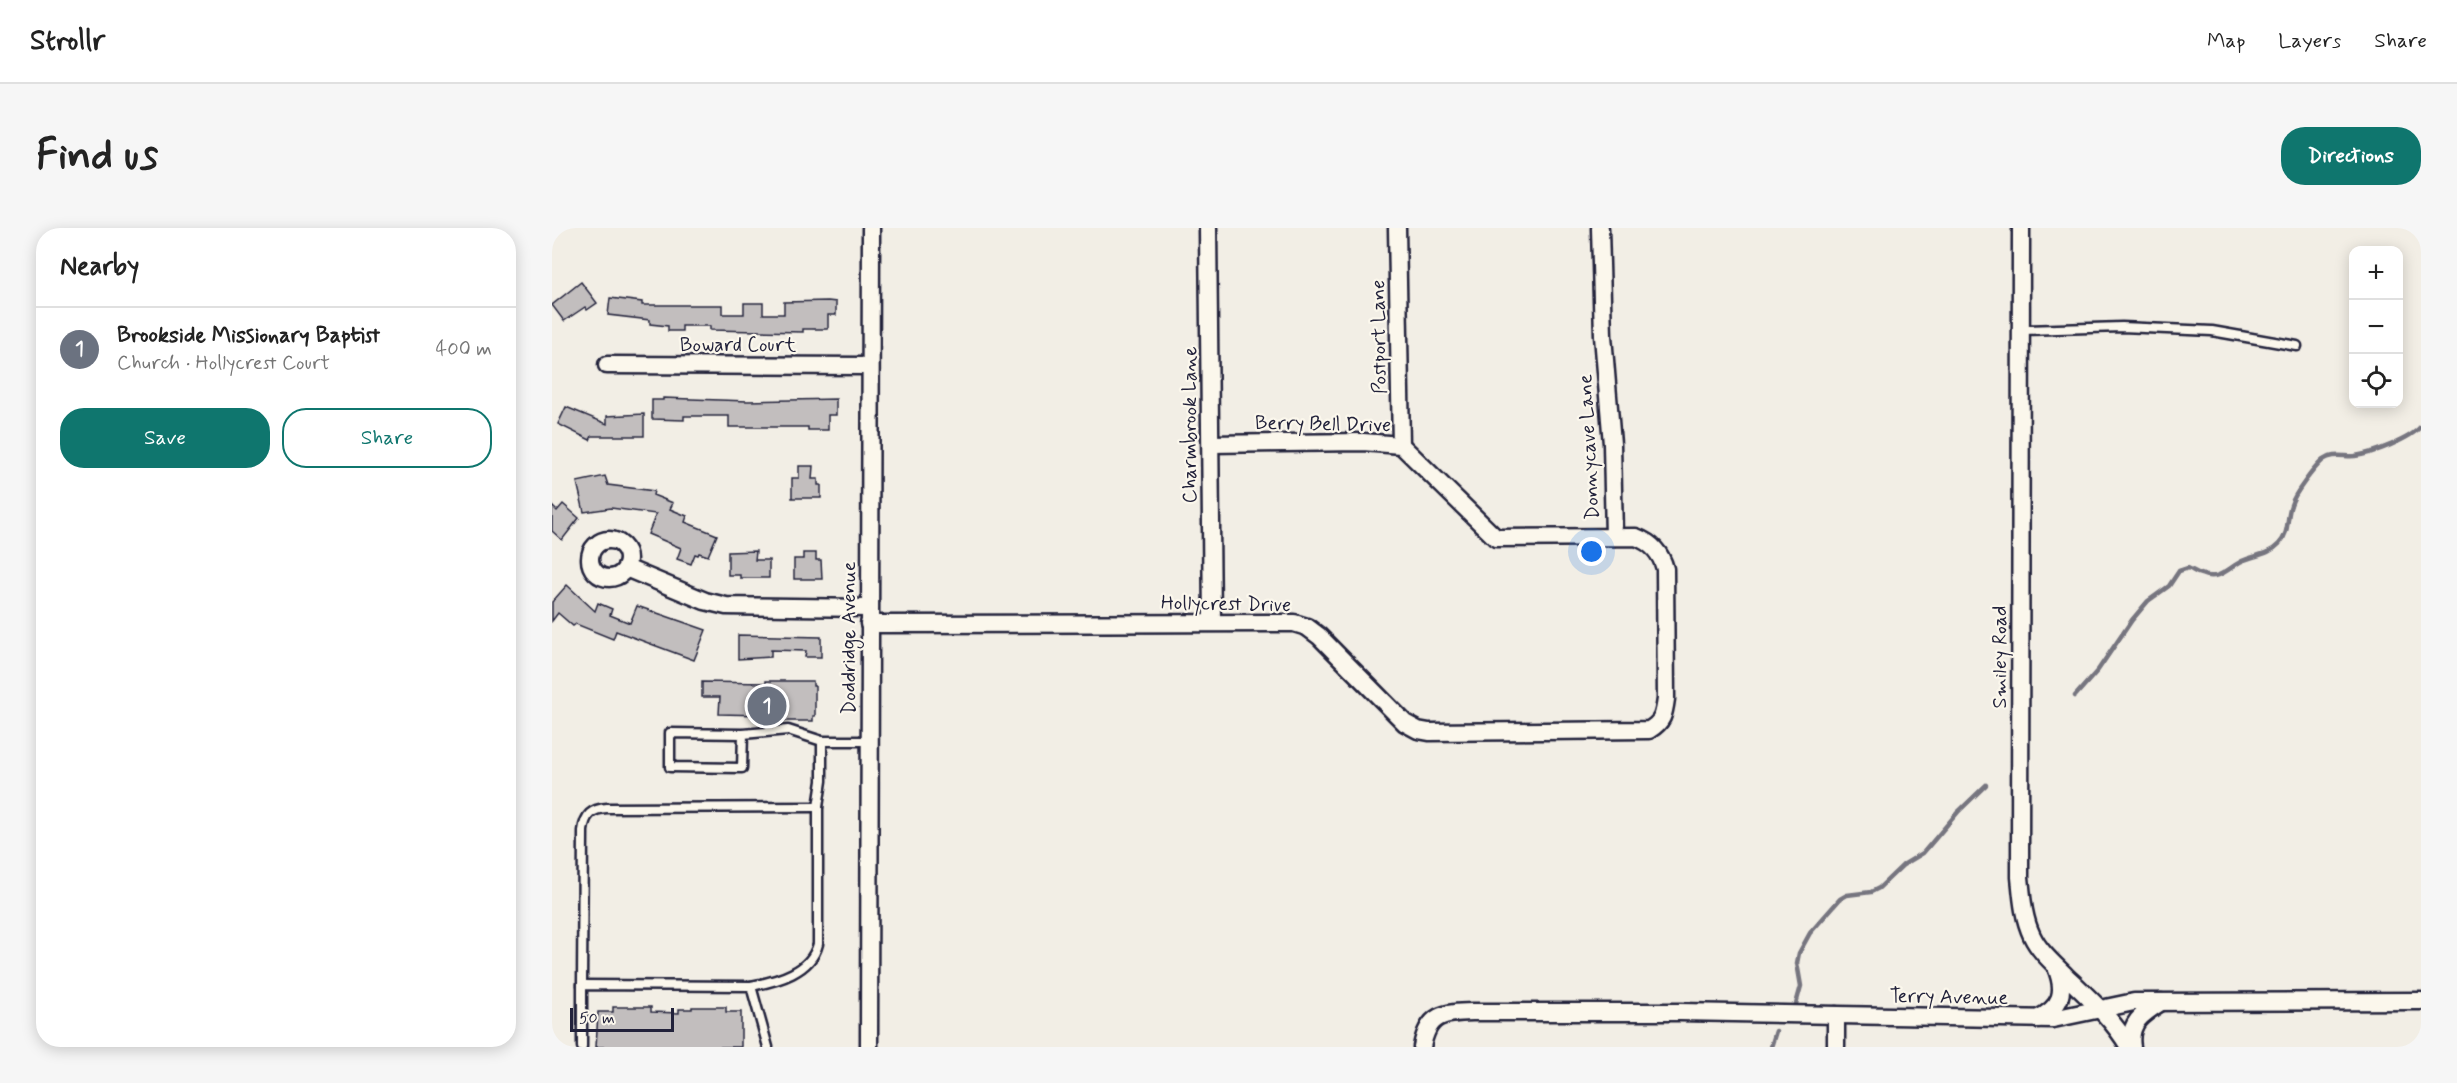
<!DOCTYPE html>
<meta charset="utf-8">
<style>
body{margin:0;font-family:Mynerve,sans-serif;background:#f6f6f6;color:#222}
.controls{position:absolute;right:18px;top:18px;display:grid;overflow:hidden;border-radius:12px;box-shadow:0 3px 15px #0003}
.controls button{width:54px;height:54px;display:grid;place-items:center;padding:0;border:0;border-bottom:2px solid #e0e0e0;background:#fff;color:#222;font:30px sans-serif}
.scale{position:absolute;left:18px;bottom:15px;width:104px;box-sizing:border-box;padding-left:6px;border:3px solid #22223b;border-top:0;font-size:16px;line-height:21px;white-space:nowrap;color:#22223b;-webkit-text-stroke:4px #fbf7ec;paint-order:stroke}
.you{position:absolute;left:1040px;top:324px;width:21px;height:21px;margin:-15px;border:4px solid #fff;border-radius:50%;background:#1a73e8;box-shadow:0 0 0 9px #1a73e833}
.badge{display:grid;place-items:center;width:39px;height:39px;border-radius:50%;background:#0f766e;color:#fff;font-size:20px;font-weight:700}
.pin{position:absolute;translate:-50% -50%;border:3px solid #fff;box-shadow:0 2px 6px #0006}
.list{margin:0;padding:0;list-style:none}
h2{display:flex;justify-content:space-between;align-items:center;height:78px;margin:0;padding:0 24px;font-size:26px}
h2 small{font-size:20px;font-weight:400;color:#767676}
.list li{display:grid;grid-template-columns:39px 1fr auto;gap:18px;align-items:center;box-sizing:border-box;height:84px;padding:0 24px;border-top:2px solid #e0e0e0}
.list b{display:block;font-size:22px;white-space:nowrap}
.list p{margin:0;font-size:20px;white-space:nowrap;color:#767676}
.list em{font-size:20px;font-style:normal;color:#767676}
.actions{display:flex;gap:12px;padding:18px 24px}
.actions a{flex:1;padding:14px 0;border:2px solid #0f766e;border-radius:24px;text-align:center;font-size:21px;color:#0f766e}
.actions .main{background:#0f766e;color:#fff}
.icon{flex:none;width:33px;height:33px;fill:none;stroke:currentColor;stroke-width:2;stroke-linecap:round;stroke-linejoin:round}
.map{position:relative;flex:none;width:1869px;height:819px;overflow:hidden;border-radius:24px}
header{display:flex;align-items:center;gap:36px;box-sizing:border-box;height:84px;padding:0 30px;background:#fff;border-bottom:2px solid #e0e0e0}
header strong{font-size:28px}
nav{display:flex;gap:33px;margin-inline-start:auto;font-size:21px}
.intro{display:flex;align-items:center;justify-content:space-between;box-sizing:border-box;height:144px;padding:0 36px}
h1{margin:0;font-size:42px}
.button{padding:15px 27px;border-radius:24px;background:#0f766e;color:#fff;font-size:21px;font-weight:700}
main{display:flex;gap:36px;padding:0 36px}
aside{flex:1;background:#fff;border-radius:24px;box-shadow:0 3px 15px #0003}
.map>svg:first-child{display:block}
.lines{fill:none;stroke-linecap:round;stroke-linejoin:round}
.stream{stroke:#76747f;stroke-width:4.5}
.building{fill:#c2bebe;stroke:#22223b;stroke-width:1.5}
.service-casing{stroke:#22223b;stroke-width:13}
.minor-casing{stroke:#22223b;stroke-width:21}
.service{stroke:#fbf7ec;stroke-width:8}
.minor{stroke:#fbf7ec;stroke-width:16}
.labels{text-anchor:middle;stroke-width:4.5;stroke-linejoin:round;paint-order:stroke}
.street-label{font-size:20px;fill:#22223b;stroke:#fbf7ec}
</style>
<header>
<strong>Strollr</strong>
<nav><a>Map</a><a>Layers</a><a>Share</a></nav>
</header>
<div class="intro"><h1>Find us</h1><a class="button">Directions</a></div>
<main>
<aside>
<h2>Nearby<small></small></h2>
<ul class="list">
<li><span class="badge" style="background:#6b7280">1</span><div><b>Brookside Missionary Baptist</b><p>Church · Hollycrest Court</p></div><em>400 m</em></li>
</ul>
<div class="actions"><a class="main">Save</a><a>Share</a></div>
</aside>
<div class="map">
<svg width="1869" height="819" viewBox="0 0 1869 819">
<rect width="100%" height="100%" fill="#f2eee5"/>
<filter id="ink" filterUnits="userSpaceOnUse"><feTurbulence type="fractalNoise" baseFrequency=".0167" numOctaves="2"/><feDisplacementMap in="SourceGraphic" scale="12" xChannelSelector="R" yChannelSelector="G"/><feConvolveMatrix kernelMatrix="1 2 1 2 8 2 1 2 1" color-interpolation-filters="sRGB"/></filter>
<g filter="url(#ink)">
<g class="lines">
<g class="stream">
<path d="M 1523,468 L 1546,442 L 1580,392 L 1596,373 L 1617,358 L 1627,343 L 1636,340 C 1641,342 1644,345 1649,346 C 1667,354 1676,340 1690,333 C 1703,327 1717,327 1727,316 C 1738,304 1734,291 1739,277 C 1742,266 1763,239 1771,232 C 1781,225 1792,229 1803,228 C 1819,226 1859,211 1869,198"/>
<path d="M 1244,776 L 1249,758 L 1245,735 L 1247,725 L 1258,705 L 1288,671 L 1295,667 L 1319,664 L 1327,660 L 1351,637 L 1371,625 L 1406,584 L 1434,557"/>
<path d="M 1219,819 L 1224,803"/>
</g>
</g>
<g class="building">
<path d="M 29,54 L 45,75 L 35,82 L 33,79 L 12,93 L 0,77 Z"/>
<path d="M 58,70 L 90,74 L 90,77 L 170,77 L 170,86 L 192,86 L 192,75 L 211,75 L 211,86 L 232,86 L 232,74 L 276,73 L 284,74 L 284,87 L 276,87 L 276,101 L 251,101 L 251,104 L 158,102 L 158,98 L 130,98 L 130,103 L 116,103 L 116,98 L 98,96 L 98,92 L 56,87 Z"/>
<path d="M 111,170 L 196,173 L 284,171 L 284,187 L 276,187 L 276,202 L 256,202 L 256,199 L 177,199 L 177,188 L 132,188 L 132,192 L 100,191 L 100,172 L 111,172 Z"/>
<path d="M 14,179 L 55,196 L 55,188 L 92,186 L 92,208 L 40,208 L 38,212 L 6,196 Z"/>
<path d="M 247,238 L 261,238 L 260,251 L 266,251 L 266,257 L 269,257 L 269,270 L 240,270 L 240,250 L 247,250 Z"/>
<path d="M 53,248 L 56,257 L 102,263 L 101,267 L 121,275 L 118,281 L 135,288 L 133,294 L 165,307 L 156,328 L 147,325 L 146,327 L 143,326 L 139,336 L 125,331 L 129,320 L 96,306 L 104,286 L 59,280 L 32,284 L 25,254 Z"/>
<path d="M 11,276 L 27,290 L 10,312 L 0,303 L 0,278 L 5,283 Z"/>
<path d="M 204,323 L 203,332 L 217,332 L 217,350 L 188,350 L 188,347 L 176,347 L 176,324 Z"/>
<path d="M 251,325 L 264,325 L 264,332 L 269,332 L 270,351 L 242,351 L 242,331 L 251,331 Z"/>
<path d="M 15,357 L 43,383 L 46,375 L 60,381 L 58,387 L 78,395 L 85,378 L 154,402 L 142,432 L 64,403 L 61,411 L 24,396 L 21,398 L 6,385 L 0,393 L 0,374 Z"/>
<path d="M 186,407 L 269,409 L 269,429 L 253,429 L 254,423 L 219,422 L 219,429 L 186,431 Z"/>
<path d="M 214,453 L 261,453 L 261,458 L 263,458 L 263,488 L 261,488 L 261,493 L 227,493 L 227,496 L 212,498 L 212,487 L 167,486 L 168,469 L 150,469 L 150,454 L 214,455 Z"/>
<path d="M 61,779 L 99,779 L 99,784 L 127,785 L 127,781 L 140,781 L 140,779 L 174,779 L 174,784 L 189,784 L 189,819 L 44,819 L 46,784 L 61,784 Z"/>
</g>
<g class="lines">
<defs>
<g id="service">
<path d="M 1469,102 L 1570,99 L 1660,103 L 1745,118"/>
<path d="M 191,506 L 190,540 L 118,539 L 118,505 L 191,506 L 236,502 L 270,513"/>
<path d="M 30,757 L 31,603 C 33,587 39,581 55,580 L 266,579"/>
<path d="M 199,758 C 226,753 259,744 266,716 L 266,579 L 270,553 L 270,513 L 317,513"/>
<path d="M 30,819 L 30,757 L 199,758 L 216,819"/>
</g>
<g id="minor">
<path d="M 656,0 L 660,394"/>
<path d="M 845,0 L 849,217"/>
<path d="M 1048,0 L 1051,108 L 1060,216 L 1062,309"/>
<path d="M 1469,0 L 1468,649 C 1470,669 1471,689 1480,708 C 1487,723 1501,735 1513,747 C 1536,769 1561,791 1577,819"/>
<path d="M 55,137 L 317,138"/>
<circle cx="57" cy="331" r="19"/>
<path d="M 74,340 L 153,373 L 174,378 L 317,380"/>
<path d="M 317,396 L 742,395 L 755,399 L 767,408 L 853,495 L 866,502 L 877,504 L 1097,502 C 1111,494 1112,486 1114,471 L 1113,341 C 1109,325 1100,315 1084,309 L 944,310 L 849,217 L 811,214 L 659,216"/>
<path d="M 1284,787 L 1284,819"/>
<path d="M 1485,791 C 1510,779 1514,764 1504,739"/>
<path d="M 317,819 L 319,0"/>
<path d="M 870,819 C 876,785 892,785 922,784 L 1128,784 L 1501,791 L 1582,774 L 1869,773"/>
<path d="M 1580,819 C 1576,795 1590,786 1609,774"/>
</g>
</defs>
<use href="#service" class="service-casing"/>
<use href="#minor" class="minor-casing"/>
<use href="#service" class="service"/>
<use href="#minor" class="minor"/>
</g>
</g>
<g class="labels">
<g class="street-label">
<text transform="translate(826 109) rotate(-91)" y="7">Postport Lane</text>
<text x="186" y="123">Boward Court</text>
<text transform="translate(771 195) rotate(1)" y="7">Berry Bell Drive</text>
<text transform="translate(637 197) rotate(-90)" y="7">Charmbrook Lane</text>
<text transform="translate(1036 219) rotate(-93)" y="7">Donnycave Lane</text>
<text transform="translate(674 375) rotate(1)" y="7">Hollycrest Drive</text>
<text transform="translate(296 410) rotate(-90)" y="7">Doddridge Avenue</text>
<text transform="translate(1447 429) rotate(-90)" y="7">Smiley Road</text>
<text transform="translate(1397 768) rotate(1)" y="7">Terry Avenue</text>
</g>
</g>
</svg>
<div class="controls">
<button>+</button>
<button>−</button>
<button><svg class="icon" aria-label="locate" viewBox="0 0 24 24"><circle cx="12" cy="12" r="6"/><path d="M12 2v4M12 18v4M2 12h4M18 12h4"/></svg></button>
</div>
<div class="scale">50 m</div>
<div class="you"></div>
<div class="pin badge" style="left:215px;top:478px;background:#6b7280">1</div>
</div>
</main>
